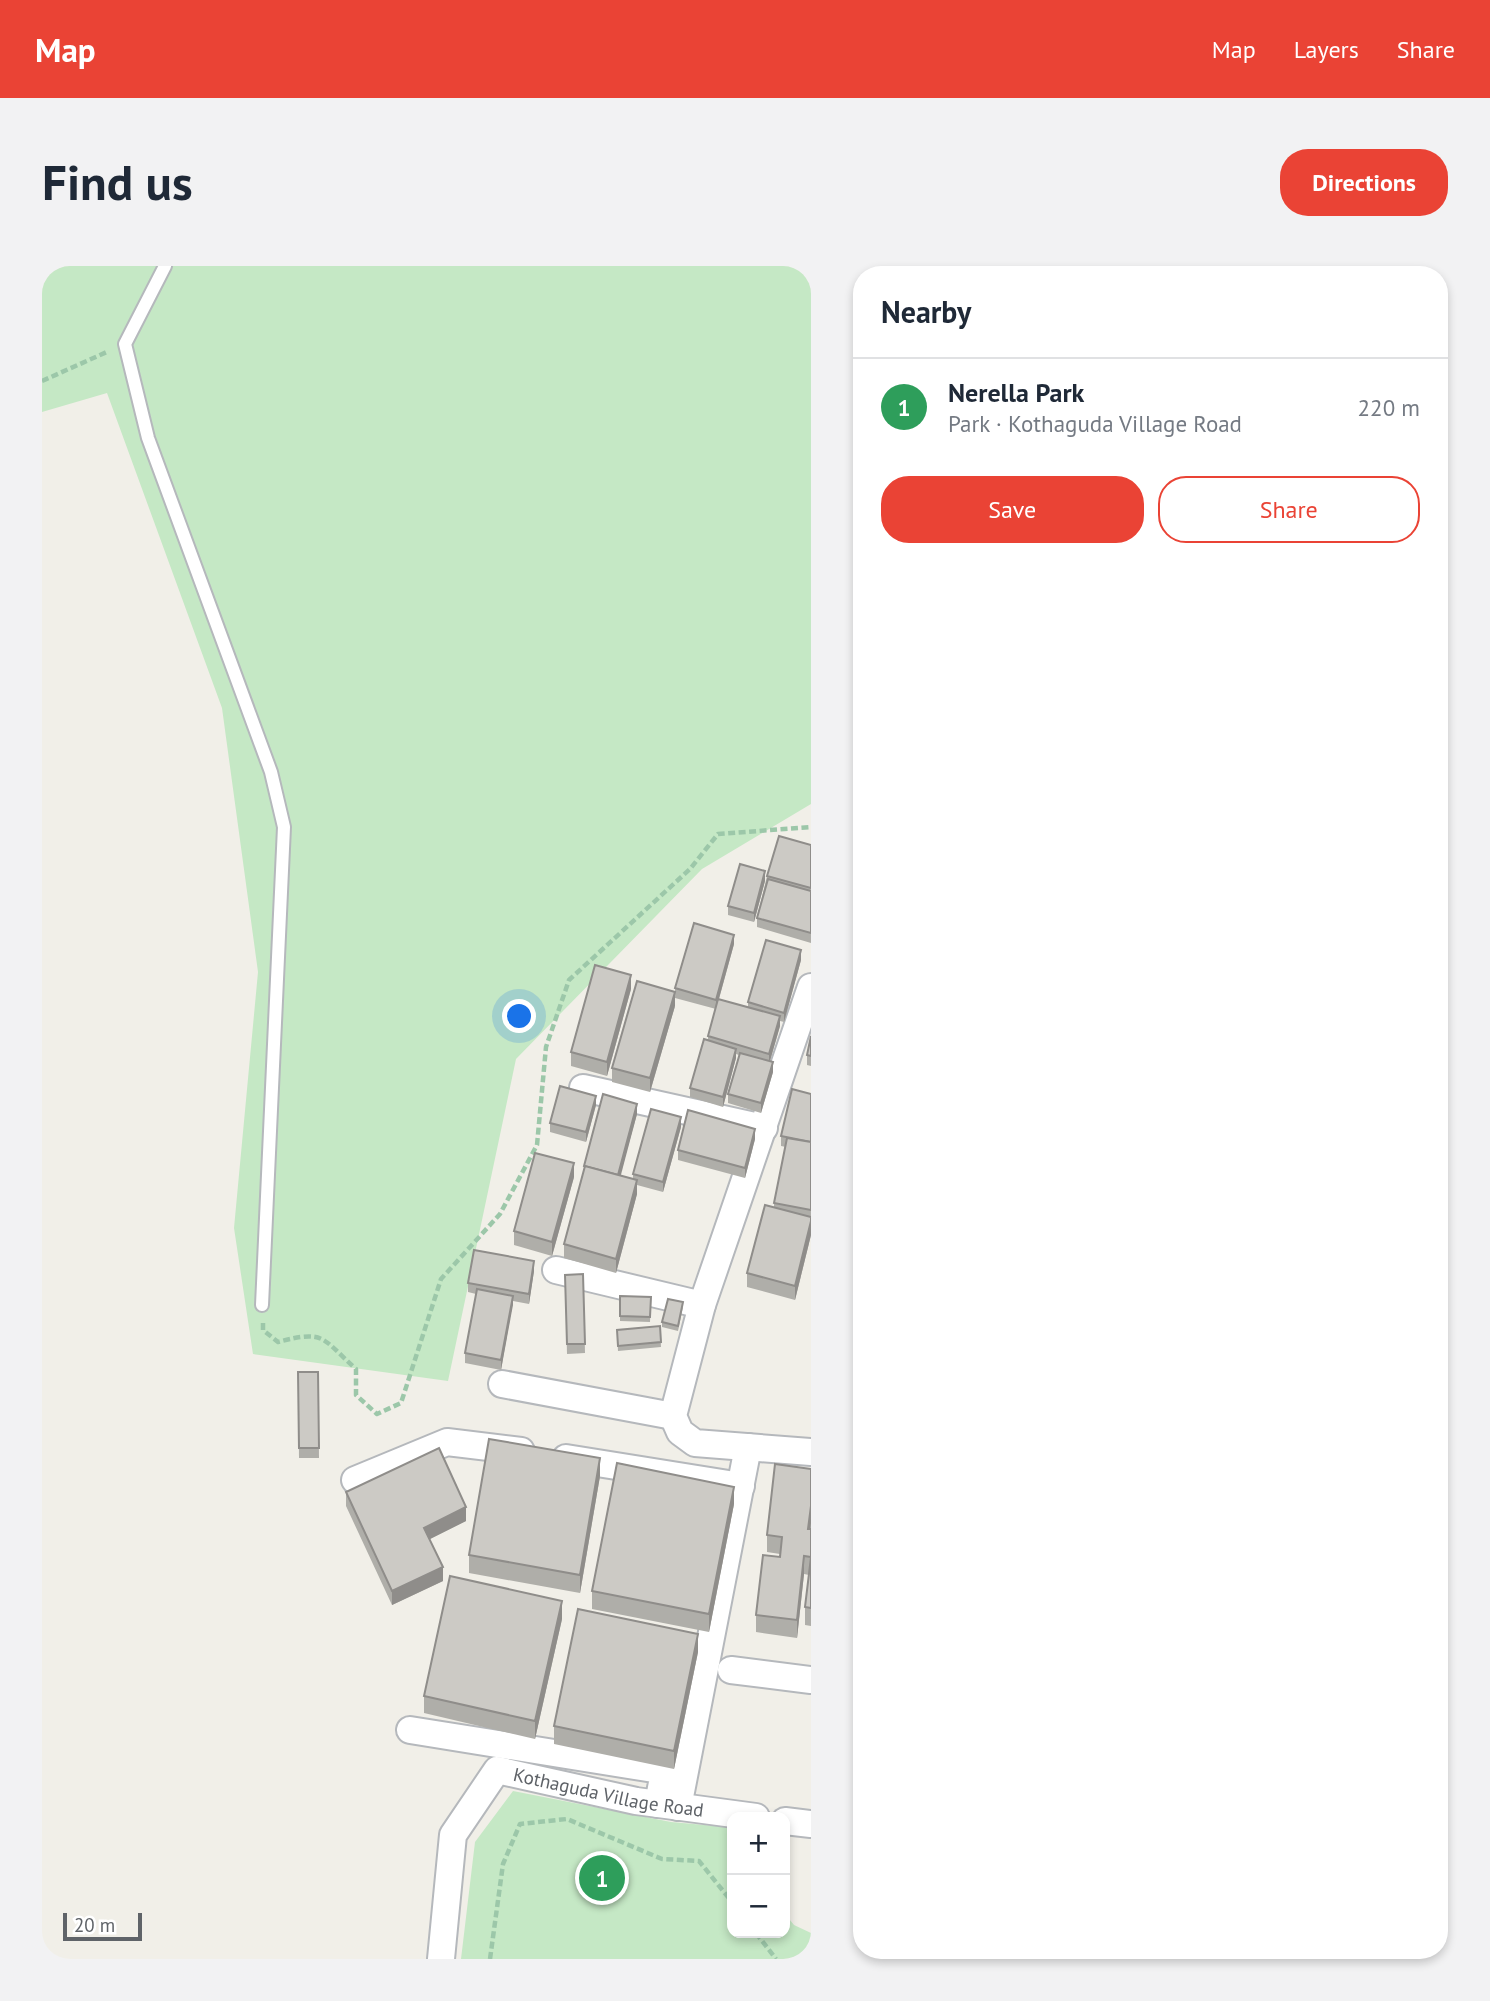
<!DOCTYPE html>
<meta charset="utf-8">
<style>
body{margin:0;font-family:"PT Sans",sans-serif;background:#f2f2f3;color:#1f2937}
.controls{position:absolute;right:21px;bottom:21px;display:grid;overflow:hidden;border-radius:14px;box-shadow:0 4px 10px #0003}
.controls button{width:63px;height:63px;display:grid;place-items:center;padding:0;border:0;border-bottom:2px solid #e0e1e3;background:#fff;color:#1f2937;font:35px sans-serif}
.scale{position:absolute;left:21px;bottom:18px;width:79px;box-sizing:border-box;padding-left:7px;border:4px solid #5f6368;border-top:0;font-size:19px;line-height:24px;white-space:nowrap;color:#5f6368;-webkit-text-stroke:5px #fff;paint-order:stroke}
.you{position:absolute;left:478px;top:751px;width:24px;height:24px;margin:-18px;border:5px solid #fff;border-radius:50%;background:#1a73e8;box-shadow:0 0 0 10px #1a73e833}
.badge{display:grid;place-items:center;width:46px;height:46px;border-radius:50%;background:#ea4335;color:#fff;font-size:23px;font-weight:700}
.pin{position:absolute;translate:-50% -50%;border:4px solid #fff;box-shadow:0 2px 7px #0006}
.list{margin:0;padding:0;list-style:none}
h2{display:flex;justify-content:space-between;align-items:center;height:91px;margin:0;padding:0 28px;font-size:30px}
h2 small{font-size:23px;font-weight:400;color:#747a83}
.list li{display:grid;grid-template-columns:46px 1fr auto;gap:21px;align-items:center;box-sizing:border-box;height:98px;padding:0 28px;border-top:2px solid #e0e1e3}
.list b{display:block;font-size:26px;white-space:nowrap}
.list p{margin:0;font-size:23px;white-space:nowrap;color:#747a83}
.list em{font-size:23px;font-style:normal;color:#747a83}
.actions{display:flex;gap:14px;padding:21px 28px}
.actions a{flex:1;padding:16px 0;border:2px solid #ea4335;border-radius:28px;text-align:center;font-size:24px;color:#ea4335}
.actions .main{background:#ea4335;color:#fff}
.map{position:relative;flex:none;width:769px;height:1693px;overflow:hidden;border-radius:28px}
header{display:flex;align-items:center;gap:42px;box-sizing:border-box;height:98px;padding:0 35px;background:#ea4335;color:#fff}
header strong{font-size:33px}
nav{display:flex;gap:38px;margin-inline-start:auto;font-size:24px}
.intro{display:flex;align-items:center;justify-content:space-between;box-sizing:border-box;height:168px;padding:0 42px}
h1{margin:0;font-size:49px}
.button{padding:18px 32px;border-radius:28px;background:#ea4335;color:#fff;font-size:24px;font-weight:700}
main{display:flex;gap:42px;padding:0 42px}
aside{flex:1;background:#fff;border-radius:28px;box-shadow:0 4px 10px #0003}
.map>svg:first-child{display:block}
.green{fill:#c5e8c5}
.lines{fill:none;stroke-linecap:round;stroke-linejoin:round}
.service-casing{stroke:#b5b8bc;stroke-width:16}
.minor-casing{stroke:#b5b8bc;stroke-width:30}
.path{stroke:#9cc7a9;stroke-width:4.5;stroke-dasharray:7 3.5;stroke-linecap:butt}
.service{stroke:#fff;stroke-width:12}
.minor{stroke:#fff;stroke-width:26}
.wall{fill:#afaea9}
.shaded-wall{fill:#8f8d8a}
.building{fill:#cccac5;stroke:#8f8d8a;stroke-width:2}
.labels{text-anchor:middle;stroke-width:7;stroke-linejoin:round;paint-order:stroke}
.street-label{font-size:19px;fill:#5f6368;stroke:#fff}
</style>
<header>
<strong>Map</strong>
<nav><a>Map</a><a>Layers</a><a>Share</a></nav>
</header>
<div class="intro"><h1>Find us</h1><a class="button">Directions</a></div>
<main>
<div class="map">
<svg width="769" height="1693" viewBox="0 0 769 1693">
<rect width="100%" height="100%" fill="#f1efe8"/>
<g class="green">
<path d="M 0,0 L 769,0 L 769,538 L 660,603 L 474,793 L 406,1115 L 211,1088 L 192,962 L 216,706 L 180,442 L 65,127 L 0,146 Z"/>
<path d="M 471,1525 L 629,1556 L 685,1561 L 690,1571 L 690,1667 L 743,1667 L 743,1648 L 752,1659 L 769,1667 L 769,1693 L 419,1693 L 433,1576 Z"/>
</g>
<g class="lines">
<defs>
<path id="service" d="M 123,0 L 83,78 L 106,172 L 229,506 L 242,561 L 220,1039"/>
<g id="minor">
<path d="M 769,721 L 660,1039 L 631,1150 L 638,1166 L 653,1177 L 769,1186"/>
<path d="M 541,822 L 722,862"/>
<path d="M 514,1004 L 660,1039"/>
<path d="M 460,1118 L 631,1150"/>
<path d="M 524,1192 L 699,1220"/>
<path d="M 313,1214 L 405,1176 L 479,1185"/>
<path d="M 689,1404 L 769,1414"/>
<path d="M 368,1464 L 618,1504 L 622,1506 L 616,1538"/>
<path d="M 636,1541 L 706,1181"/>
<path d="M 743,1555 L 769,1558"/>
<path id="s1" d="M 399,1693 L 411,1569 L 455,1504 L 594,1535 L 714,1551"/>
</g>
</defs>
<use href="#service" class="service-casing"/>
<use href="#minor" class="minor-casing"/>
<g class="path">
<path d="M 0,115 L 67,85"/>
<path d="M 221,1057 L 221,1064 L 236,1076 C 284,1063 280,1073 314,1103 L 314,1129 L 335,1148 L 359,1137 L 399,1013 L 458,948 L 495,879 L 504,781 L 527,714 L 648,603 L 676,568 L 769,561"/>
<path d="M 714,1667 L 734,1693"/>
<path d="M 448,1693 L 461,1598 L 478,1558 L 525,1553 L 620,1593 L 657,1595 L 690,1636"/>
</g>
<use href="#service" class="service"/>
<use href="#minor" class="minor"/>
</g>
<g class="wall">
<path d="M 769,579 L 769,677 L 715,661 L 715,652 L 725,610 Z"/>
<path d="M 723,615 L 712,656 L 686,649 L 686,640 Z"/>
<path d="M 692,678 L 677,733 L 706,742 L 706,736 L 759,694 L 742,756 L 738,755 L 738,760 L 728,795 L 731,806 L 719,847 L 686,837 L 686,828 L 697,789 L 694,788 L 694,792 L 681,841 L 648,831 L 648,822 L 666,774 L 666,770 L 674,743 L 633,732 L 633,722 Z"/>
<path d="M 589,723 L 565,810 L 529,800 L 529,786 Z"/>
<path d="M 633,740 L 608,826 L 570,816 L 570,802 Z"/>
<path d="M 769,770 L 769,800 L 765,799 L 765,789 Z"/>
<path d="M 769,828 L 769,969 L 753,1034 L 705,1021 L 705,1007 L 732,942 L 732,937 L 744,881 L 739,880 L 739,870 Z"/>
<path d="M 554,839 L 544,876 L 508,866 L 508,857 Z"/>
<path d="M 595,848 L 578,909 L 591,913 L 591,908 L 639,861 L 621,926 L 595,919 L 595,928 L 574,1007 L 522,992 L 522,978 L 542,906 L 542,900 Z"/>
<path d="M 713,873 L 703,912 L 636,894 L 636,884 Z"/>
<path d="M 532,911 L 510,990 L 472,979 L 472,965 Z"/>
<path d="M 492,1005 L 487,1038 L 471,1035 L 459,1104 L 423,1097 L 423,1087 L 434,1028 L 426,1026 L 426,1017 Z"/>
<path d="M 541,1008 L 543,1087 L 525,1088 L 523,1009 Z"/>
<path d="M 578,1030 L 609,1031 L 608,1056 L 578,1055 Z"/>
<path d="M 641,1041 L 636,1065 L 620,1061 L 620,1056 Z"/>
<path d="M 618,1060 L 619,1081 L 576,1085 L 575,1064 Z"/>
<path d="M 256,1106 L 276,1106 L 277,1192 L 257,1192 Z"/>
<path d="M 769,1203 L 769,1360 L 763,1359 L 763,1341 L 767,1309 L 762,1308 L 755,1372 L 714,1366 L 714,1349 L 738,1288 L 725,1286 L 725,1269 Z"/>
<path d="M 558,1210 L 538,1327 L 427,1307 L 427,1289 Z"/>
<path d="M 304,1226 L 424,1255 L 388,1273 L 401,1315 L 350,1339 L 304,1240 Z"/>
<path d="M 692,1238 L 667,1366 L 550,1343 L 550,1325 Z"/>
<path d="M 520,1353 L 493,1473 L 382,1447 L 382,1430 Z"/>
<path d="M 656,1386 L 632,1503 L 512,1478 L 512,1460 Z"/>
</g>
<g class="shaded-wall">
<path d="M 723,605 L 723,615 L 712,656 L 712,647 Z"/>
<path d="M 692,669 L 692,678 L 674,743 L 674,734 Z"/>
<path d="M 759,684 L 759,694 L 742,756 L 742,747 Z"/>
<path d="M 589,709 L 589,723 L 565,810 L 565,796 Z"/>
<path d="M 633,726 L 633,740 L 608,826 L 608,812 Z"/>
<path d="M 738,750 L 738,760 L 727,798 L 727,788 Z"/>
<path d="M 694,783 L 694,792 L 681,841 L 681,831 Z"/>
<path d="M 731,796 L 731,806 L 719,847 L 719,837 Z"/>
<path d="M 554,830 L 554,839 L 544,876 L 544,866 Z"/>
<path d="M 595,838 L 595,848 L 576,920 L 576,910 Z"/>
<path d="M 639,851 L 639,861 L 621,926 L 621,916 Z"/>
<path d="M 713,863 L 713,873 L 703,912 L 703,902 Z"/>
<path d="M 532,897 L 532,911 L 510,990 L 510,976 Z"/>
<path d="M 595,914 L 595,928 L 574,1007 L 574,993 Z"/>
<path d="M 769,955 L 769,969 L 753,1034 L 753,1020 Z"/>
<path d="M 492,995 L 492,1005 L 487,1038 L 487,1028 Z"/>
<path d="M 471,1030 L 471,1039 L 459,1104 L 459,1094 Z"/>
<path d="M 558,1192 L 558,1210 L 538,1327 L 538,1309 Z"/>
<path d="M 692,1221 L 692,1238 L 667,1366 L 667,1348 Z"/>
<path d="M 769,1240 L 769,1257 L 766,1281 L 766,1263 Z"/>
<path d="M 424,1241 L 424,1255 L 382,1276 L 382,1262 Z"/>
<path d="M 762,1290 L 762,1308 L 755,1372 L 755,1354 Z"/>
<path d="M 401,1301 L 401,1315 L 350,1339 L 350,1325 Z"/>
<path d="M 520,1335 L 520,1353 L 493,1473 L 493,1455 Z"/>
<path d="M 656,1368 L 656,1386 L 632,1503 L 632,1485 Z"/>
</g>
<g class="building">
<path d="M 737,570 L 769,579 L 769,622 L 725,610 Z"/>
<path d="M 698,598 L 723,605 L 712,647 L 686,640 Z"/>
<path d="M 726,613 L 769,625 L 769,667 L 715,652 Z"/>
<path d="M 652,657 L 692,669 L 674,734 L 633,722 Z"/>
<path d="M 724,674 L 759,684 L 742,747 L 706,736 Z"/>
<path d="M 553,699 L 589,709 L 565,796 L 529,786 Z"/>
<path d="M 595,715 L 633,726 L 608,812 L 570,802 Z"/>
<path d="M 676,733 L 738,750 L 727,788 L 666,770 Z"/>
<path d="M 769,770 L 769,790 L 765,789 Z"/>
<path d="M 662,773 L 694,783 L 681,831 L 648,822 Z"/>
<path d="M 698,787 L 731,796 L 719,837 L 686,828 Z"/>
<path d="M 518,820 L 554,830 L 544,866 L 508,857 Z"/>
<path d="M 750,823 L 769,828 L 769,876 L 739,870 Z"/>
<path d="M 561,828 L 595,838 L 576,909 L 542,900 Z"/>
<path d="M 609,843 L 639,851 L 621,916 L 591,908 Z"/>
<path d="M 646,844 L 713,863 L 703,902 L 636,884 Z"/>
<path d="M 745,872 L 769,876 L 769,944 L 732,937 Z"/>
<path d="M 493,887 L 532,897 L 510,976 L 472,965 Z"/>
<path d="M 543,900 L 595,914 L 574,993 L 522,978 Z"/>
<path d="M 723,939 L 769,951 L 769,955 L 753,1020 L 705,1007 Z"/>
<path d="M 432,984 L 492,995 L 487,1028 L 426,1017 Z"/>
<path d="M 541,1008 L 543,1078 L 525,1078 L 523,1009 Z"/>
<path d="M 435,1023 L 471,1030 L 459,1094 L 423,1087 Z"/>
<path d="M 578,1030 L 609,1031 L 608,1051 L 578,1050 Z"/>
<path d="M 626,1033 L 641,1036 L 636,1060 L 620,1056 Z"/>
<path d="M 618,1060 L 619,1076 L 576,1080 L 575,1064 Z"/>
<path d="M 256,1106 L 276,1106 L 277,1182 L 257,1182 Z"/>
<path d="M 447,1173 L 558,1192 L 538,1309 L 427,1289 Z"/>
<path d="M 397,1182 L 424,1241 L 382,1262 L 401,1301 L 350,1325 L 304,1226 Z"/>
<path d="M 575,1197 L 692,1221 L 667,1348 L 550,1325 Z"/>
<path d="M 733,1198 L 769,1203 L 769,1240 L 766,1263 L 769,1263 L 769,1342 L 763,1341 L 769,1291 L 762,1290 L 755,1354 L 714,1349 L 721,1289 L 738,1291 L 740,1271 L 725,1269 Z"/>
<path d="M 408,1310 L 520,1335 L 493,1455 L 382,1430 Z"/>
<path d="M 536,1343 L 656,1368 L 632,1485 L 512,1460 Z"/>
</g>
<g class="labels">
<g class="street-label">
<text dy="7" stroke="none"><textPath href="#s1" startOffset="317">Kothaguda Village Road</textPath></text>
</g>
</g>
</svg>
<div class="controls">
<button>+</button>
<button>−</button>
</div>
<div class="scale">20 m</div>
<div class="you"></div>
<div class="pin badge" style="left:560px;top:1612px;background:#2e9e5b">1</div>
</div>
<aside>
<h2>Nearby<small></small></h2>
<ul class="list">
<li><span class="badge" style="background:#2e9e5b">1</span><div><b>Nerella Park</b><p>Park · Kothaguda Village Road</p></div><em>220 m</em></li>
</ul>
<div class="actions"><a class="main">Save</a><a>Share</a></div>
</aside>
</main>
